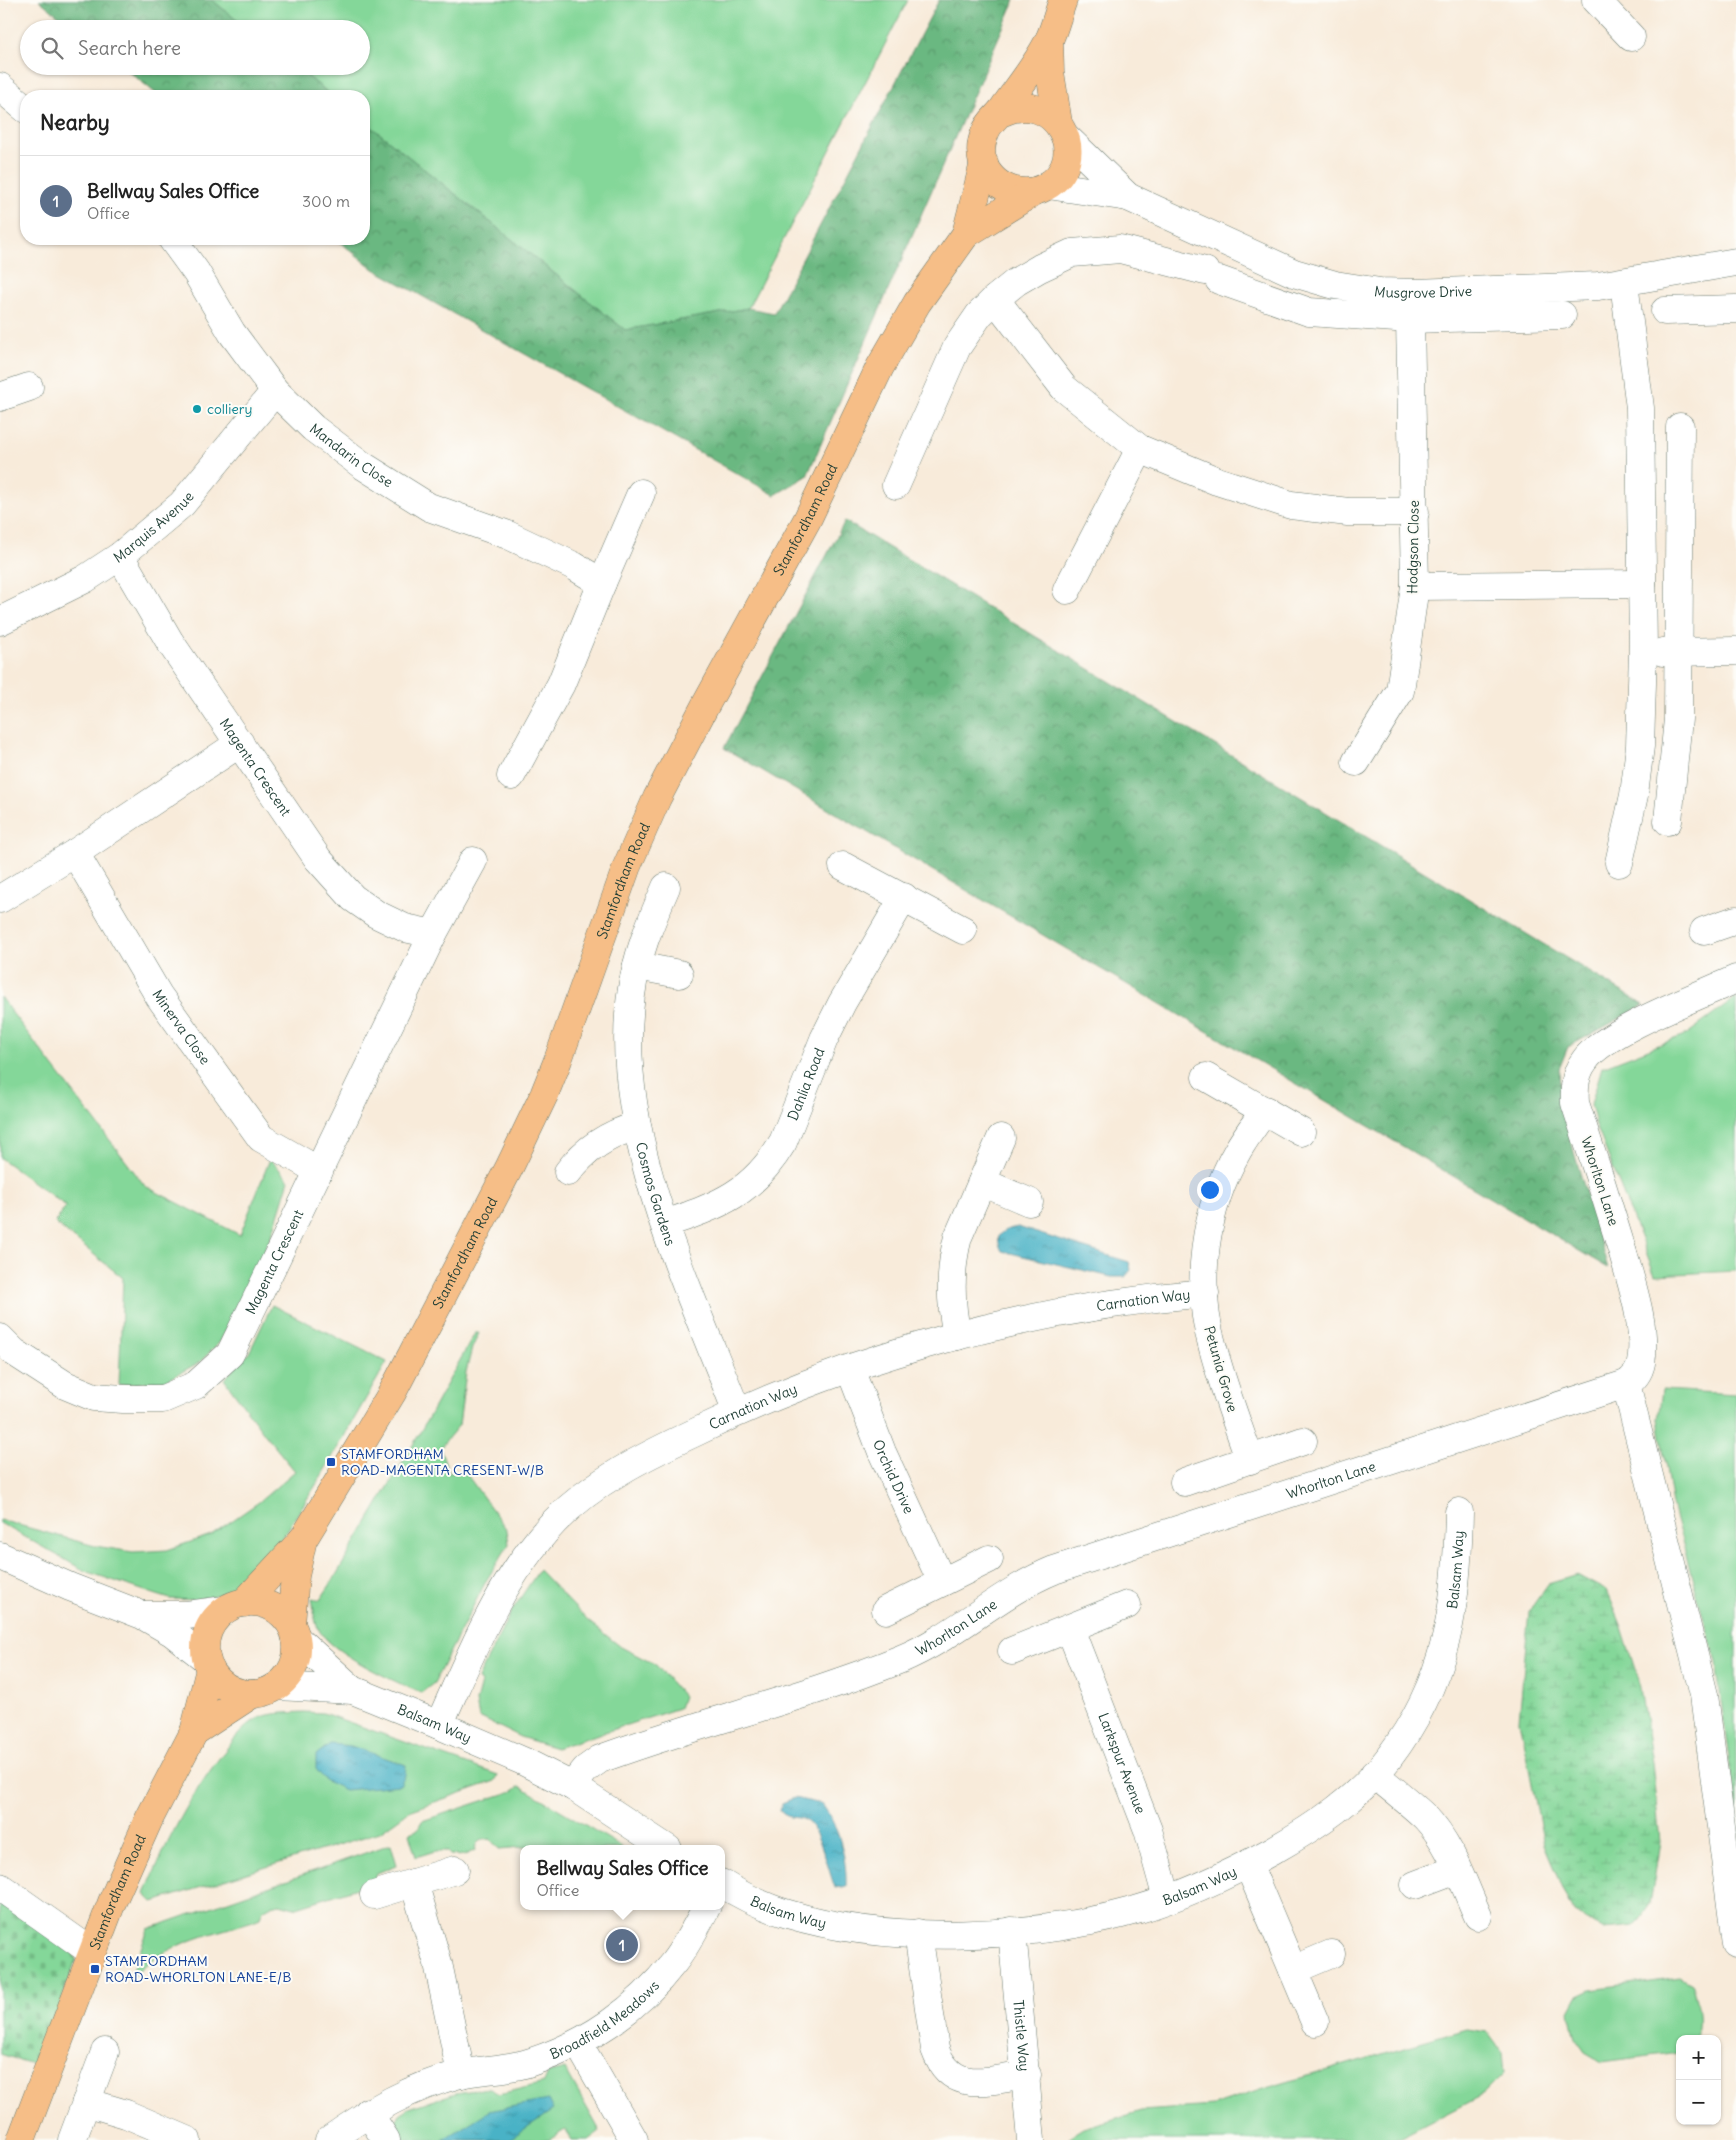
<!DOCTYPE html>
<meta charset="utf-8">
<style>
body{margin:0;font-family:Delius,sans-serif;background:#f6f6f6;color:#222}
.controls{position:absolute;right:15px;bottom:15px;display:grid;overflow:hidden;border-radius:10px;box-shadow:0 1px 4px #0004}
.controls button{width:45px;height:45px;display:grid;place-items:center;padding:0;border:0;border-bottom:1px solid #e0e0e0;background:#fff;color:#222;font:25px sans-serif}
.you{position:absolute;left:1209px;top:1189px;width:18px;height:18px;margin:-12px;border:4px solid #fff;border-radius:50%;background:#1a73e8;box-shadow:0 0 0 8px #1a73e833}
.badge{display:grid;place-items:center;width:32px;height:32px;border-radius:50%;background:#b45309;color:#fff;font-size:16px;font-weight:700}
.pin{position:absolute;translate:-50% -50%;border:2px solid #fff;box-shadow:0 1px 5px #0006}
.popup{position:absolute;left:520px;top:1845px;width:205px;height:65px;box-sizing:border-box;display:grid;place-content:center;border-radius:10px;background:#fff;filter:drop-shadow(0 1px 4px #0005);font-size:16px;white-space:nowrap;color:#767676}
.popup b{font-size:19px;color:#222}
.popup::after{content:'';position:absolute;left:50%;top:100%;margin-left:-10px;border:10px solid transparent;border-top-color:#fff}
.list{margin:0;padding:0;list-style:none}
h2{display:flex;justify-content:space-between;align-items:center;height:65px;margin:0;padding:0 20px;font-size:21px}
h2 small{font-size:16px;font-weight:400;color:#767676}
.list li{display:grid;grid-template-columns:32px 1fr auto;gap:15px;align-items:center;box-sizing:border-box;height:90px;padding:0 20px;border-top:1px solid #e0e0e0}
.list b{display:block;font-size:19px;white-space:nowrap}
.list p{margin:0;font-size:16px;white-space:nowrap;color:#767676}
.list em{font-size:16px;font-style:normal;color:#767676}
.icon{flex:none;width:28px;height:28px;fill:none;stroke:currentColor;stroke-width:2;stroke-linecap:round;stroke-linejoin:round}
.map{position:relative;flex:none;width:1736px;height:2140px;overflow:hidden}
.search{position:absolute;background:#fff;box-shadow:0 1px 4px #0004;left:20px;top:20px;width:350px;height:55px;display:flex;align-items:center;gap:12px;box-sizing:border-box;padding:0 18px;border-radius:28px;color:#767676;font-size:19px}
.panel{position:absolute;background:#fff;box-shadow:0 1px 4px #0004;left:20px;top:90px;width:350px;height:155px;border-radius:20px}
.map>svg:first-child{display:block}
.grass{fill:#84d799;stroke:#528a66}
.forest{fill:url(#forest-crowns);stroke:#457a5a}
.wetland{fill:url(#wetland-marsh);stroke:#528a66}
.cemetery{fill:url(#cemetery-stones);stroke:#528a66}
.water{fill:url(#water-ripples);stroke:#34787d}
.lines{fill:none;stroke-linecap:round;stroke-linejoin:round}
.minor-casing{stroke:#6b7a6e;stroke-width:29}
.major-casing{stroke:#6b7a6e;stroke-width:29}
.minor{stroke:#fff;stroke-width:28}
.major{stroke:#f6be87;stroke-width:28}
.culture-dot{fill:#0f9aa8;stroke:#fdfcf7;stroke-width:2}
.transit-dot{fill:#1a4fb4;stroke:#fdfcf7;stroke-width:2}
.labels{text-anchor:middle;stroke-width:4;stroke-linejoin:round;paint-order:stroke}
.street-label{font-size:14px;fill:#1f3d34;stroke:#fdfcf7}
.culture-label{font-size:14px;fill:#0d838f;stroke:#fdfcf7;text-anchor:start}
.transit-label{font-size:14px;fill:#164399;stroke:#fdfcf7;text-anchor:start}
</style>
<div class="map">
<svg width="1736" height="2140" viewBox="0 0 1736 2140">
<defs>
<pattern id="forest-crowns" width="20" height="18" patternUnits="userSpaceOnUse" patternTransform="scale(1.25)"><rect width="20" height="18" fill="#6bb881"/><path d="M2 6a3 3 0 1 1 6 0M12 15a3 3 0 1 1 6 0" fill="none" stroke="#57976a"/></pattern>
<pattern id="wetland-marsh" width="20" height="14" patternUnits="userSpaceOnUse" patternTransform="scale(1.25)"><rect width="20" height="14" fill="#84d799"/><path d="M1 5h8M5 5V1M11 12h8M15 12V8" fill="none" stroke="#72b984"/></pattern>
<pattern id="cemetery-stones" width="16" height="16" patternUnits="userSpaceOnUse" patternTransform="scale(1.25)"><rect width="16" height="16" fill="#84d799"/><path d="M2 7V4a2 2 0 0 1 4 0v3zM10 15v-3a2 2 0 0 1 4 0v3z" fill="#72b984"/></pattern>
<pattern id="water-ripples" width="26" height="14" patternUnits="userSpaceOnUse" patternTransform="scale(1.25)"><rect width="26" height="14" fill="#48b2c6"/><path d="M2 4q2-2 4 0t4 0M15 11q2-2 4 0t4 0" fill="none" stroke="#3b92a2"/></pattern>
</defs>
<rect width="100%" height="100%" fill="#fdfcf7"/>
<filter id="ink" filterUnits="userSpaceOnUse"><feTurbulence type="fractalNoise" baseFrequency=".02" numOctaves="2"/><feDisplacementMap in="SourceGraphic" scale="10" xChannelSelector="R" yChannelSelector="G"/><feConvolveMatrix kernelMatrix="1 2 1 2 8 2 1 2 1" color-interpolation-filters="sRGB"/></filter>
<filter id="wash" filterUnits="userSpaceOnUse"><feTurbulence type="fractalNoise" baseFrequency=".0096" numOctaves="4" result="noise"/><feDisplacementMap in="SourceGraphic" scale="20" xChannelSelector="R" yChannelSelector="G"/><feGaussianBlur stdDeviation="1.12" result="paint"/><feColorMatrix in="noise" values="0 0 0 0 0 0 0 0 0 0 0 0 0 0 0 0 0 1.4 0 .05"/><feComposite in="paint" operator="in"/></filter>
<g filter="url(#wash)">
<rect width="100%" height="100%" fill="#f8ebda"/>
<g class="grass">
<path d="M 212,0 L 908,0 L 748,308 L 625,330 L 364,121 L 364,96 L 332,96 L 295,66 L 361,66 L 361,29 L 248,29 Z"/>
<path d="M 0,997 L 145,1186 L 240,1235 L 270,1159 L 289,1180 L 272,1235 L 220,1342 L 200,1362 L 167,1380 L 119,1385 L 123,1278 L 55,1223 L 66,1206 L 0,1158 Z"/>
<path d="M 1736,998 L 1736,1271 L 1655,1275 L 1596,1125 L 1591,1104 L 1602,1067 L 1687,1034 Z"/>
<path d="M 272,1305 L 387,1362 L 319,1480 L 278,1545 L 250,1580 L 237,1589 L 198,1600 L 170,1599 L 157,1595 L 85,1571 L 0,1523 L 0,1520 L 95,1546 L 133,1552 L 167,1550 L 211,1535 L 259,1502 L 295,1471 L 266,1436 L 224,1379 L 249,1353 Z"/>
<path d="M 475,1333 L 479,1333 L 472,1348 L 466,1372 L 459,1425 L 440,1448 L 449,1473 L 465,1472 L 507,1530 L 509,1544 L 486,1581 L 434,1683 L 421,1693 C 396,1682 328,1652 318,1628 C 314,1620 314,1607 312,1598 L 320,1600 L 332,1582 L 417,1438 Z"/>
<path d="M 1662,1390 L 1736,1394 L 1736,1812 L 1716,1662 L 1672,1505 L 1658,1419 Z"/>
<path d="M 539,1570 L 588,1621 L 621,1647 L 656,1665 L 683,1696 L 679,1708 L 556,1748 L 520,1737 L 479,1717 L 476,1702 L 481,1683 L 478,1678 L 511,1612 Z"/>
<path d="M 304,1712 L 323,1713 L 498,1775 L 495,1781 L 409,1811 L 380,1832 L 153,1902 L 145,1894 C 166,1842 192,1791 228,1747 C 235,1738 244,1727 255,1720 C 269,1712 288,1713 304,1712 Z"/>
<path d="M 520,1786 L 622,1847 L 621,1849 L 567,1849 L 535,1846 L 499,1849 L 490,1839 C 481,1840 476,1840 475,1850 C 467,1855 460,1857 450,1855 L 447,1851 L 435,1851 L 416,1857 L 409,1833 L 417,1830 L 422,1821 L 513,1791 Z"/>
<path d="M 391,1844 L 397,1865 L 377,1873 L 373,1883 L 294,1908 L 280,1904 L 270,1906 L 263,1910 L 260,1918 L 253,1921 C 209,1935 162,1944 130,1979 L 148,1929 Z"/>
<path d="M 1680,1977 L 1692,1984 C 1698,2002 1703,2021 1696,2039 L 1680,2039 L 1680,2052 L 1602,2062 L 1585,2052 L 1575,2038 L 1569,2011 L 1577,1996 L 1592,1989 Z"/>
<path d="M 1467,2029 L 1487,2032 L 1502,2052 L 1504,2074 L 1484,2094 L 1395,2140 L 1069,2140 L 1070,2136 L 1083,2128 L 1141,2111 L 1213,2106 L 1263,2089 Z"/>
<path d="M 565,2069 L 600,2131 L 588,2140 L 572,2140 L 565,2130 L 549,2140 L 403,2140 L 396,2121 L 400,2114 L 409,2108 L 456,2093 L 488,2088 L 499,2094 L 544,2083 L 548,2073 Z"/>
</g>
<g class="forest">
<path d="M 39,0 L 212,0 L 248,29 L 75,29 Z"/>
<path d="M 939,0 L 1015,0 L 807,476 L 775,495 L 374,269 L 336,239 L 364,239 L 364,121 L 625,330 L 748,308 L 774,313 Z"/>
<path d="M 122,66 L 295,66 L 332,96 L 159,96 Z"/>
<path d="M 845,521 L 1644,1005 L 1568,1047 L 1559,1069 L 1561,1102 L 1574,1152 L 1608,1268 C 1315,1093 1019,922 724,748 Z"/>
</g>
<path class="wetland" d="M 1577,1575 L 1607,1591 L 1620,1622 L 1639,1682 L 1652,1763 L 1660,1842 L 1650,1904 L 1635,1926 L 1603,1929 L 1573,1914 L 1544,1845 L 1519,1720 L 1529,1611 L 1548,1584 Z"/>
<path class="cemetery" d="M 0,1895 L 67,1942 L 76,1959 L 39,2066 L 0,2054 Z"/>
<g class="water">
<path d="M 1018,1227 L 1129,1262 L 1131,1270 L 1125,1277 L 1111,1277 L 1002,1251 C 993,1233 1002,1230 1018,1227 Z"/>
<path d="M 330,1744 L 351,1746 L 406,1765 L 405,1775 L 400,1785 L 345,1790 L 326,1781 L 316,1769 L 316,1755 Z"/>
<path d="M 794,1798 L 822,1804 C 839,1827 847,1858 846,1886 L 835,1888 C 829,1872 819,1828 805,1820 C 795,1815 790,1821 780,1811 L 782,1803 Z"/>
<path d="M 548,2100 L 553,2110 L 508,2140 L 443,2140 L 489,2111 Z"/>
</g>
</g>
<g filter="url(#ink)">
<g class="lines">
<defs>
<g id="minor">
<path d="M 1596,0 L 1631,37"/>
<path d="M 0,87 L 26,109"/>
<path d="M 1065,136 L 1128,197"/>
<path id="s1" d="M 1048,185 L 1128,197 L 1294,273 L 1335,285 L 1380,292 L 1416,293 L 1598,286 L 1736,262"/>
<path id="s2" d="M 172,239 L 196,272 L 232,333 L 275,391 L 313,428 L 362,465 L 429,507 L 508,535 L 574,566 L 602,583 L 641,493"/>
<path d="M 1219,280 L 1309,312 L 1410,319 L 1562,315"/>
<path d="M 995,299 L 1064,388 L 1140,449 L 1217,481 L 1291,505 L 1348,512 L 1415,512"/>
<path d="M 1665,311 L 1736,309"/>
<path d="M 0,397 L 29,387"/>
<path d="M 896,485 L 957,347 L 979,315 L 995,299 L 1016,282 L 1040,268 L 1072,253 L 1120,249 L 1205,271"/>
<path id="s3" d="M 120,556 L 170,642 L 318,859 L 353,898 L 376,914 L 405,928 L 433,934 L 473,861"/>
<path d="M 1415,586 L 1642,584"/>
<path d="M 1067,590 L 1140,449"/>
<path id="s4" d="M 0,621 L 85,579 L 120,556 L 182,504 L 275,391"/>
<path d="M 1663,652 L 1736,651"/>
<path d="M 1356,762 L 1400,691 L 1415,586 L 1410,319"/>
<path d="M 511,776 L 561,684 L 602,583"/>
<path d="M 1668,821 L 1678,719 L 1680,427"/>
<path id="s5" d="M 75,853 L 159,996 L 261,1138 L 319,1171"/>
<path d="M 1619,863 L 1634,795 L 1640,746 L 1643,652 L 1640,408 L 1624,283"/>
<path d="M 843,866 L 963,930"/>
<path id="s6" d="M 666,887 C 651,921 636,957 631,995 C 612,1132 688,1286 737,1412"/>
<path d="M 0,899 L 75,853 L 240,743"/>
<path d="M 1704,931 L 1736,920"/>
<path d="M 637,966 L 679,974"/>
<path d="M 1206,1077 L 1301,1132"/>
<path d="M 568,1172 C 586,1148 608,1134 637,1126"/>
<path d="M 982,1182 L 1029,1202"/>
<path id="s7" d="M 665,1224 C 719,1205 752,1194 783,1142 L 824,1039 L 842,1003 L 904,897"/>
<path d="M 957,1336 C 950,1302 949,1271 958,1237 L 1001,1138"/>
<path id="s8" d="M 0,1338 L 14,1352 L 65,1385 L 94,1397 L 123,1399 L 163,1399 L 196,1385 L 230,1354 L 433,934"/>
<path id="s9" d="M 850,1369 L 882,1452 L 942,1582"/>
<path d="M 1626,1384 L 1704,1695 L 1736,1944"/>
<path d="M 1250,1460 C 1237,1423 1223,1386 1213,1348 C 1194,1284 1204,1209 1238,1150 C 1246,1136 1256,1123 1265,1110"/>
<path d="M 1184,1482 L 1303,1441"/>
<path d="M 0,1556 L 70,1587 L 142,1615 L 173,1633 L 206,1659"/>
<path d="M 886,1610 L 989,1559"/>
<path d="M 144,1615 L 187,1615 L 225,1610"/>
<path id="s10" d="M 1070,1629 L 1148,1830 L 1167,1899"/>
<path d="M 296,1638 L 353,1690"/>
<path d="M 1012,1651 L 1127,1605"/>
<path id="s11" d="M 277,1686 L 353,1690 L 439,1725 L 523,1761 L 572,1786 L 668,1849"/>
<path id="s12" d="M 439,1725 C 471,1654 500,1579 554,1522 C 594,1481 645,1456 696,1432 C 854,1355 1029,1308 1205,1293"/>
<path d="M 1374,1774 C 1391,1788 1409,1802 1425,1817 C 1451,1844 1463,1883 1478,1916"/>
<path id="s13" d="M 572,1786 L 586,1769 L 600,1759 C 699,1722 803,1699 901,1659 C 956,1636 1000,1592 1054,1570 L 1626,1384 C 1634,1379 1639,1373 1641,1363 C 1647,1329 1632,1285 1623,1253 C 1608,1203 1592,1153 1575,1103 C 1574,1087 1575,1073 1585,1060 C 1605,1031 1701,995 1736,979"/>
<path d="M 1248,1864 L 1315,2022"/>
<path d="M 414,1883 L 438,1963 L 461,2074"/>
<path id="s14" d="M 721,1883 C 742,1896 764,1907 788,1914 C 890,1945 1035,1939 1136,1910 C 1184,1896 1230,1874 1272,1851 C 1316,1826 1358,1798 1388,1759 C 1448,1680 1457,1607 1459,1512"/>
<path d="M 1415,1885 L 1457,1869"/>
<path d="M 0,1887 L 92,1952"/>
<path d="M 374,1895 L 455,1870"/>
<path id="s15" d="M 1012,1931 L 1031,2140"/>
<path d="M 918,1933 L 935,2049 C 951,2095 988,2080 1027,2075"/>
<path d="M 1293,1970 L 1331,1954"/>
<path d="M 578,2043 L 634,2140"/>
<path d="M 86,2102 L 126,2114 L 187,2140"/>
<path d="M 368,2112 L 386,2140"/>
<path d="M 72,2140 L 105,2052"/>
<path id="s16" d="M 329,2140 C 370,2111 410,2087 460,2074 C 483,2069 508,2070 531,2062 C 587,2044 638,2009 674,1962 C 687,1945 697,1925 707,1906"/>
</g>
<g id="major">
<path d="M 1049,40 L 1050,72 L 1058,123"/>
<path d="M 1001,113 C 1055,86 1094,160 1045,187 C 1036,192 1026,193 1016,191 C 1001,188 988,177 983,163 C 980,153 981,142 985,133 C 989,121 999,116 1005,106 C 1020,85 1038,63 1049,40 C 1055,27 1058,13 1063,0"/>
<path d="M 966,234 L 1035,191"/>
<circle cx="251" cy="1648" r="46"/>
<path id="s17" d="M 244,1603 L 304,1538 L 392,1393 L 509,1168 L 544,1095 L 558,1060 L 627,866 L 657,798 L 705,706 L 807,520 L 880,367 L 917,303 L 966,234 L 984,163"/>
<path d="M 291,1624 L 295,1576 L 303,1539"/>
<path d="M 194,1732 L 252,1694"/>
<path id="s18" d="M 21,2140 L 112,1902 L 149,1819 L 194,1732 L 210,1669"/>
</g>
</defs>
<use href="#minor" class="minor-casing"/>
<use href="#major" class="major-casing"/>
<use href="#minor" class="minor"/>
<use href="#major" class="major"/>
</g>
</g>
<circle class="culture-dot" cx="197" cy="409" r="5"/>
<g class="transit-dot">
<rect x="326" y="1457" width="10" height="10" rx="2.5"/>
<rect x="90" y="1964" width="10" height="10" rx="2.5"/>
</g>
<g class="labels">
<g class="street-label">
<text dy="5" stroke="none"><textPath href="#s1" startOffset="395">Musgrove Drive</textPath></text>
<text dy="5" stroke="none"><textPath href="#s2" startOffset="284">Mandarin Close</textPath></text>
<text dy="5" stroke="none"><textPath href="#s17" startOffset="1226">Stamfordham Road</textPath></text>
<text dy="5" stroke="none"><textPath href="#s4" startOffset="181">Marquis Avenue</textPath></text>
<text transform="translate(1413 547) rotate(-89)" y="5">Hodgson Close</text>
<text dy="5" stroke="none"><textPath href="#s3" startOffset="251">Magenta Crescent</textPath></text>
<text dy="5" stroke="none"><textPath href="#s17" startOffset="821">Stamfordham Road</textPath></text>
<text dy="5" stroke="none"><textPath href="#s5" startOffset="204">Minerva Close</textPath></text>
<text dy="5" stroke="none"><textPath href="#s7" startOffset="210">Dahlia Road</textPath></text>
<text transform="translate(1600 1181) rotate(72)" y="5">Whorlton Lane</text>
<text dy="5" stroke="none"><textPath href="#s6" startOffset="316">Cosmos Gardens</textPath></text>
<text dy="5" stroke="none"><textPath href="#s17" startOffset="416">Stamfordham Road</textPath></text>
<text dy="5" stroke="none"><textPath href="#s8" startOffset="365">Magenta Crescent</textPath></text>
<text dy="5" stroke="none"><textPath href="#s12" startOffset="872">Carnation Way</textPath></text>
<text transform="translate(1221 1369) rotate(74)" y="5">Petunia Grove</text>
<text dy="5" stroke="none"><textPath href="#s12" startOffset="466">Carnation Way</textPath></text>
<text dy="5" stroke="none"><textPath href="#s9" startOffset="116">Orchid Drive</textPath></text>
<text dy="5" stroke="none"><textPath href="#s13" startOffset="825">Whorlton Lane</textPath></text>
<text dy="5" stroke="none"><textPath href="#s14" startOffset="928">Balsam Way</textPath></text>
<text dy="5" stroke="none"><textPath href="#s13" startOffset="420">Whorlton Lane</textPath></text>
<text dy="5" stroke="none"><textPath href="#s11" startOffset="164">Balsam Way</textPath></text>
<text dy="5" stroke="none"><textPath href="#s10" startOffset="144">Larkspur Avenue</textPath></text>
<text dy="5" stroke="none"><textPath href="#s14" startOffset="494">Balsam Way</textPath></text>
<text dy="5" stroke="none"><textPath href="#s18" startOffset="266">Stamfordham Road</textPath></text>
<text dy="5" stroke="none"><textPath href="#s14" startOffset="74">Balsam Way</textPath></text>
<text dy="5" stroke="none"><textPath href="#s16" startOffset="305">Broadfield Meadows</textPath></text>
<text dy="5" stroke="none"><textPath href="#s15" startOffset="105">Thistle Way</textPath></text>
</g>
<g class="culture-label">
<text x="207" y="414">colliery</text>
</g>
<g class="transit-label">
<text x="341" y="1459">STAMFORDHAM<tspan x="341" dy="16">ROAD-MAGENTA CRESENT-W/B</tspan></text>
<text x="105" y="1966">STAMFORDHAM<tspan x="105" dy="16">ROAD-WHORLTON LANE-E/B</tspan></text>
</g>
</g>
</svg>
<div class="controls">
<button>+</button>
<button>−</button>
</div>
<div class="you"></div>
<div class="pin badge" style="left:622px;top:1945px;background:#5c6f8a">1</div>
<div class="popup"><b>Bellway Sales Office</b>Office</div>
<div class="search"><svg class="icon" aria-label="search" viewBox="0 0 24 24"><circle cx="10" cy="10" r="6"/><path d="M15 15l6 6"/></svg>Search here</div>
<section class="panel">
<h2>Nearby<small></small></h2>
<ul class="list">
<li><span class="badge" style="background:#5c6f8a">1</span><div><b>Bellway Sales Office</b><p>Office</p></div><em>300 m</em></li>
</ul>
</section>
</div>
